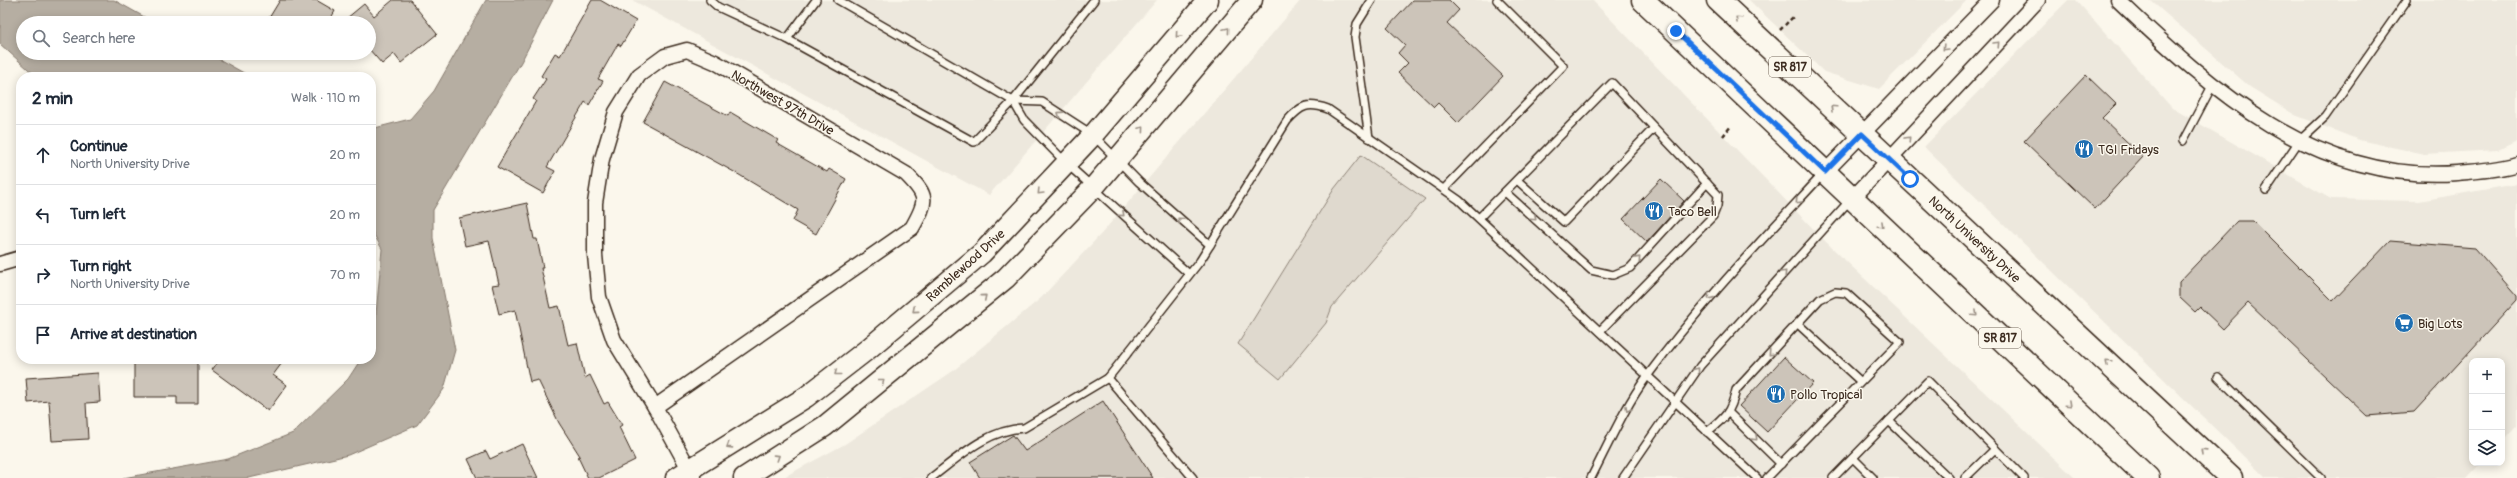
<!DOCTYPE html>
<meta charset="utf-8">
<style>
body{margin:0;font-family:Pangolin,sans-serif;background:#f6f6f7;color:#1f2937}
.controls{position:absolute;right:12px;bottom:12px;display:grid;overflow:hidden;border-radius:8px;box-shadow:0 2px 10px #0003}
.controls button{width:36px;height:36px;display:grid;place-items:center;padding:0;border:0;border-bottom:1px solid #e0e1e3;background:#fff;color:#1f2937;font:20px sans-serif}
.stop{position:absolute;width:12px;height:12px;margin:-9px;border:3px solid #1a73e8;border-radius:50%;background:#fff}
.stop.end{background:#1a73e8;border-color:#fff;box-shadow:0 1px 4px #0008}
.list{margin:0;padding:0;list-style:none}
h2{display:flex;justify-content:space-between;align-items:center;height:52px;margin:0;padding:0 16px;font-size:17px}
h2 small{font-size:13px;font-weight:400;color:#747a83}
.list li{display:grid;grid-template-columns:26px 1fr auto;gap:12px;align-items:center;box-sizing:border-box;height:60px;padding:0 16px;border-top:1px solid #e0e1e3}
.list b{display:block;font-size:15px;white-space:nowrap}
.list p{margin:0;font-size:13px;white-space:nowrap;color:#747a83}
.list em{font-size:13px;font-style:normal;color:#747a83}
.icon{flex:none;width:22px;height:22px;fill:none;stroke:currentColor;stroke-width:2;stroke-linecap:round;stroke-linejoin:round}
.map{position:relative;flex:none;width:2517px;height:478px;overflow:hidden}
.search{position:absolute;background:#fff;box-shadow:0 2px 10px #0003;left:16px;top:16px;width:360px;height:44px;display:flex;align-items:center;gap:10px;box-sizing:border-box;padding:0 14px;border-radius:22px;color:#747a83;font-size:15px}
.panel{position:absolute;background:#fff;box-shadow:0 2px 10px #0003;left:16px;top:72px;width:360px;height:292px;border-radius:16px}
.map>svg:first-child{display:block}
.built{fill:#ede8dd}
.green{fill:#dfd9ce;stroke:#8d8276}
.water{fill:#b6aea2;stroke:#85796d}
.building{fill:#ccc4b9;stroke:#3b2a1e}
.lines{fill:none;stroke-linecap:round;stroke-linejoin:round}
.lane-casing{stroke:#3b2a1e;stroke-width:10}
.street-casing{stroke:#3b2a1e;stroke-width:17}
.secondary-casing{stroke:#3b2a1e;stroke-width:23}
.primary-casing{stroke:#3b2a1e;stroke-width:25}
.path{stroke:#3b2a1e;stroke-width:2.5;stroke-dasharray:4 3;stroke-linecap:butt}
.lane{stroke:#fbf7ec;stroke-width:7}
.street{stroke:#fbf7ec;stroke-width:14}
.secondary{stroke:#fbf7ec;stroke-width:20}
.primary{stroke:#fbf7ec;stroke-width:22}
.oneway{stroke:#9b9085}
.route{stroke:#1a73e8;stroke-width:5}
.labels{text-anchor:middle;stroke-width:3;stroke-linejoin:round;paint-order:stroke}
.shield{fill:#fbf7ec;stroke:#75685c;stroke-width:1}
.shield-label{font-size:12px;font-weight:bold;fill:#3b2a1e}
.street-label{font-size:13px;fill:#3b2a1e;stroke:#fbf7ec}
.poi-label{font-size:13px;fill:#3b2a1e;stroke:#fbf7ec;text-anchor:start}
</style>
<div class="map">
<svg width="2517" height="478" viewBox="0 0 2517 478">
<rect width="100%" height="100%" fill="#fbf7ec"/>
<filter id="ink" filterUnits="userSpaceOnUse"><feTurbulence type="fractalNoise" baseFrequency=".025" numOctaves="2"/><feDisplacementMap in="SourceGraphic" scale="8" xChannelSelector="R" yChannelSelector="G"/><feConvolveMatrix kernelMatrix="1 2 1 2 8 2 1 2 1" color-interpolation-filters="sRGB"/></filter>
<g filter="url(#ink)">
<g class="built">
<path d="M 632,0 L 1157,0 L 989,195 Z"/>
<path d="M 1301,0 L 1592,0 L 1826,242 L 2075,478 L 782,478 L 845,444 L 953,371 L 1041,298 L 1102,233 Z"/>
<path d="M 1749,0 L 1967,0 L 1879,89 L 1824,72 Z"/>
<path d="M 2068,0 L 2076,0 L 2172,108 L 2331,199 L 2419,201 L 2517,184 L 2517,425 L 2502,441 L 2502,361 L 2472,361 L 2472,463 L 2481,463 L 2467,478 L 2266,478 L 1924,147 Z"/>
<path d="M 2150,0 L 2517,0 L 2517,141 L 2498,150 L 2424,154 L 2359,140 L 2295,115 L 2250,87 Z"/>
</g>
<path class="green" d="M 1361,155 L 1425,199 L 1332,307 L 1326,323 L 1280,379 L 1238,344 L 1334,189 Z"/>
<g class="water">
<path d="M 0,0 L 114,0 L 155,23 L 23,23 L 23,53 L 208,53 L 251,77 L 37,77 L 0,44 Z"/>
<path d="M 486,0 L 553,0 L 521,62 L 433,210 L 433,238 L 455,350 L 444,389 L 417,425 L 348,455 L 249,478 L 123,478 L 228,459 L 293,433 L 348,379 L 361,359 L 371,359 L 371,342 L 374,336 L 382,249 L 371,229 L 371,129 L 410,119 L 434,91 Z"/>
</g>
<g class="building">
<path d="M 280,0 L 316,0 L 335,11 L 328,23 L 266,23 Z"/>
<path d="M 393,0 L 410,0 L 437,34 L 401,63 L 394,54 L 382,64 L 369,49 L 369,23 L 341,23 L 364,4 L 374,16 Z"/>
<path d="M 592,0 L 600,0 L 636,21 L 621,46 L 618,44 L 598,79 L 603,81 L 589,105 L 585,102 L 547,167 L 555,171 L 543,193 L 497,167 L 536,101 L 533,99 L 546,79 L 541,76 L 555,53 L 560,56 Z"/>
<path d="M 1413,0 L 1449,0 L 1459,10 L 1447,23 L 1503,76 L 1458,123 L 1438,103 L 1434,107 L 1398,73 L 1408,63 L 1398,53 L 1405,45 L 1387,28 Z"/>
<path d="M 2086,75 L 2116,104 L 2102,118 L 2143,157 L 2095,209 L 2024,141 Z"/>
<path d="M 665,82 L 728,116 L 730,112 L 778,140 L 776,143 L 827,172 L 829,169 L 846,179 L 816,234 L 793,221 L 798,210 L 736,173 L 643,122 Z"/>
<path d="M 1661,179 L 1684,201 L 1647,242 L 1623,219 Z"/>
<path d="M 527,203 L 534,239 L 537,239 L 543,268 L 541,268 L 550,308 L 559,306 L 568,345 L 577,343 L 585,378 L 590,375 L 604,404 L 608,402 L 622,425 L 619,427 L 635,460 L 599,478 L 588,478 L 578,457 L 580,456 L 559,423 L 538,380 L 530,382 L 515,310 L 499,314 L 492,285 L 499,284 L 489,241 L 465,246 L 459,218 Z"/>
<path d="M 2237,221 L 2253,221 L 2333,301 L 2390,241 L 2475,248 L 2517,296 L 2517,300 L 2414,412 L 2367,416 L 2248,303 L 2223,329 L 2200,307 L 2195,312 L 2179,297 L 2179,282 Z"/>
<path d="M 1784,357 L 1813,383 L 1767,432 L 1739,406 Z"/>
<path d="M 134,359 L 198,359 L 198,404 L 177,404 L 177,397 L 134,397 Z"/>
<path d="M 220,359 L 285,359 L 273,375 L 287,385 L 268,411 L 212,370 Z"/>
<path d="M 98,373 L 100,402 L 86,403 L 88,439 L 52,441 L 49,401 L 28,403 L 26,378 Z"/>
<path d="M 1103,401 L 1153,478 L 980,478 L 970,462 L 1013,435 L 1025,451 Z"/>
<path d="M 522,444 L 538,478 L 477,478 L 468,459 L 486,451 L 490,459 Z"/>
</g>
<g class="lines">
<defs>
<g id="lane">
<path d="M 710,0 L 718,7 L 787,39 L 974,142 L 1013,101 L 1094,0"/>
<path d="M 838,0 L 1013,101 L 1042,102 L 1093,135 L 1139,182 L 1210,245"/>
<path d="M 787,39 L 816,0"/>
<path d="M 1013,101 L 1024,120 L 1067,164 L 1189,274"/>
<path d="M 1369,138 L 1355,37 L 1357,24 L 1372,0"/>
<path d="M 2183,141 L 2212,86"/>
<path d="M 1517,180 L 1564,222 L 1654,128"/>
<path d="M 1444,189 L 1563,66 L 1497,0"/>
<path d="M 2266,190 L 2299,141 L 2325,117 L 2407,0"/>
<path d="M 1505,192 L 1591,270 L 1613,275 L 1630,268 L 1707,183"/>
<path d="M 1479,218 L 1612,83 L 1718,195 L 1717,206 L 1713,216 L 1600,331"/>
<path d="M 1798,324 L 1860,381"/>
<path d="M 2218,377 L 2321,478"/>
<path d="M 1729,413 L 1781,464"/>
<path d="M 1889,421 L 1949,478"/>
<path d="M 1707,432 C 1725,418 1731,412 1736,390 L 1820,299 L 1835,292 L 1846,293 L 1900,342 L 1767,478"/>
<path d="M 1853,458 L 1873,478"/>
<path d="M 931,478 C 960,456 987,430 1024,428 L 1108,378"/>
<path d="M 1193,478 L 1108,378 L 1200,261 L 1287,121 C 1301,105 1308,102 1328,109 L 1459,200 L 1757,478"/>
<path d="M 1591,478 C 1609,443 1625,406 1648,375 C 1701,303 1763,239 1823,174"/>
<path d="M 1623,478 L 1700,366 L 1851,199"/>
<path d="M 1833,478 L 1928,381 L 2024,478"/>
<path d="M 1965,478 L 1995,449"/>
</g>
<g id="street">
<path d="M 2118,0 C 2213,91 2316,184 2457,173 C 2477,171 2498,170 2517,164"/>
<path d="M 687,50 L 715,62 L 906,174 C 928,196 928,200 912,228 L 655,407 L 614,340 L 599,297 L 595,255 L 595,203 L 602,159 L 616,112 L 639,75 L 665,56 Z"/>
<path d="M 1825,172 L 1992,0"/>
<path d="M 1853,198 L 2038,0"/>
<path d="M 0,264 L 21,258"/>
<path d="M 655,407 L 693,476"/>
</g>
<g id="secondary">
<path d="M 676,478 L 806,397 L 868,349 L 982,253 L 1093,135 L 1208,0"/>
<path d="M 744,478 L 825,426 L 1006,278 L 1093,188 L 1252,0"/>
</g>
<g id="primary">
<path d="M 1643,0 L 2148,478"/>
<path d="M 1718,0 L 2231,478"/>
</g>
</defs>
<use href="#lane" class="lane-casing"/>
<use href="#street" class="street-casing"/>
<use href="#secondary" class="secondary-casing"/>
<use href="#primary" class="primary-casing"/>
<g class="path">
<path d="M 1780,30 L 1793,17"/>
<path d="M 1723,136 L 1731,126"/>
</g>
<use href="#lane" class="lane"/>
<use href="#street" class="street"/>
<use href="#secondary" class="secondary"/>
<use href="#primary" class="primary"/>
</g>
<defs><path id="oneway-chevron" d="M-2-3.5L2.5 0L-2 3.5" fill="none" stroke-width="1.6" stroke-linecap="round" stroke-linejoin="round"/></defs>
<g class="oneway">
<use href="#oneway-chevron" transform="translate(1738 19) rotate(-137)"/>
<use href="#oneway-chevron" transform="translate(1227 30) rotate(-50)"/>
<use href="#oneway-chevron" transform="translate(1178 35) rotate(131)"/>
<use href="#oneway-chevron" transform="translate(1997 44) rotate(-47)"/>
<use href="#oneway-chevron" transform="translate(1945 48) rotate(134)"/>
<use href="#oneway-chevron" transform="translate(1833 108) rotate(-137)"/>
<use href="#oneway-chevron" transform="translate(1060 114) rotate(-147)"/>
<use href="#oneway-chevron" transform="translate(1142 129) rotate(-50)"/>
<use href="#oneway-chevron" transform="translate(1908 139) rotate(-47)"/>
<use href="#oneway-chevron" transform="translate(1040 192) rotate(134)"/>
<use href="#oneway-chevron" transform="translate(1798 201) rotate(133)"/>
<use href="#oneway-chevron" transform="translate(1122 214) rotate(42)"/>
<use href="#oneway-chevron" transform="translate(1534 218) rotate(43)"/>
<use href="#oneway-chevron" transform="translate(1180 220) rotate(-139)"/>
<use href="#oneway-chevron" transform="translate(1881 225) rotate(43)"/>
<use href="#oneway-chevron" transform="translate(1638 259) rotate(-48)"/>
<use href="#oneway-chevron" transform="translate(1784 273) rotate(-47)"/>
<use href="#oneway-chevron" transform="translate(984 297) rotate(-40)"/>
<use href="#oneway-chevron" transform="translate(1710 297) rotate(129)"/>
<use href="#oneway-chevron" transform="translate(915 310) rotate(140)"/>
<use href="#oneway-chevron" transform="translate(1975 314) rotate(43)"/>
<use href="#oneway-chevron" transform="translate(1771 353) rotate(133)"/>
<use href="#oneway-chevron" transform="translate(2108 362) rotate(-137)"/>
<use href="#oneway-chevron" transform="translate(1697 370) rotate(-53)"/>
<use href="#oneway-chevron" transform="translate(837 373) rotate(142)"/>
<use href="#oneway-chevron" transform="translate(882 381) rotate(-39)"/>
<use href="#oneway-chevron" transform="translate(2069 404) rotate(43)"/>
<use href="#oneway-chevron" transform="translate(1628 409) rotate(120)"/>
<use href="#oneway-chevron" transform="translate(1755 438) rotate(44)"/>
<use href="#oneway-chevron" transform="translate(729 446) rotate(148)"/>
<use href="#oneway-chevron" transform="translate(2203 451) rotate(-136)"/>
<use href="#oneway-chevron" transform="translate(777 457) rotate(-33)"/>
</g>
</g>
<g class="lines" filter="url(#ink)">
<path class="route" d="M 1676,31 L 1825,172 L 1862,134 L 1910,179"/>
</g>
<defs>
<symbol id="restaurant-disc" viewBox="-11 -11 22 22"><circle r="9.5" fill="#1f6fb2" stroke="#fbf7ec"/><path d="M-5-6h1v4h1v-4h1v4h1v-4h1v5L-1.5 .5V6h-2V.5L-5-1ZM5-6V6H3V1.5H1.5Q1.5-4 5-6Z" fill="#fff"/></symbol>
<symbol id="supermarket-disc" viewBox="-11 -11 22 22"><circle r="9.5" fill="#1f6fb2" stroke="#fbf7ec"/><path d="M-6-5.5h2.5l.6 2H6L4.5 2H-2.5L-4.4-4H-6ZM-1.5 3.2a1.3 1.3 0 1 0 .1 0ZM3 3.2a1.3 1.3 0 1 0 .1 0Z" fill="#fff"/></symbol>
</defs>
<g fill-rule="evenodd">
<use href="#restaurant-disc" x="2073" y="138" width="22" height="22"/>
<use href="#restaurant-disc" x="1643" y="200" width="22" height="22"/>
<use href="#supermarket-disc" x="2393" y="312" width="22" height="22"/>
<use href="#restaurant-disc" x="1765" y="383" width="22" height="22"/>
</g>
<g class="labels">
<g class="shield">
<rect x="1769" y="57" width="42" height="20" rx="3"/>
<rect x="1979" y="328" width="42" height="20" rx="3"/>
</g>
<g class="shield-label">
<text x="1790" y="71">SR 817</text>
<text x="2000" y="342">SR 817</text>
</g>
<g class="street-label">
<text transform="translate(783 102) rotate(30)" y="5">Northwest 97th Drive</text>
<text transform="translate(1975 239) rotate(43)" y="5">North University Drive</text>
<text transform="translate(965 265) rotate(-42)" y="5">Ramblewood Drive</text>
</g>
<g class="poi-label">
<text x="2098" y="154">TGI Fridays</text>
<text x="1668" y="216">Taco Bell</text>
<text x="2418" y="328">Big Lots</text>
<text x="1790" y="399">Pollo Tropical</text>
</g>
</g>
</svg>
<div class="controls">
<button>+</button>
<button>−</button>
<button><svg class="icon" aria-label="layers" viewBox="0 0 24 24"><path d="M12 4l9 5-9 5-9-5zM3 14l9 5 9-5"/></svg></button>
</div>
<div class="stop" style="left:1910px;top:179px"></div>
<div class="stop end" style="left:1676px;top:31px"></div>
<div class="search"><svg class="icon" aria-label="search" viewBox="0 0 24 24"><circle cx="10" cy="10" r="6"/><path d="M15 15l6 6"/></svg>Search here</div>
<section class="panel">
<h2>2 min<small>Walk · 110 m</small></h2>
<ul class="list">
<li><svg class="icon" aria-label="ahead" viewBox="0 0 24 24"><path d="M12 20V5M6 11l6-6 6 6"/></svg><div><b>Continue</b><p>North University Drive</p></div><em>20 m</em></li>
<li><svg class="icon" aria-label="left" viewBox="0 0 24 24"><path d="M17 20v-9H6M10 6l-5 5 5 5"/></svg><div><b>Turn left</b></div><em>20 m</em></li>
<li><svg class="icon" aria-label="right" viewBox="0 0 24 24"><path d="M7 20v-9h11M14 6l5 5-5 5"/></svg><div><b>Turn right</b><p>North University Drive</p></div><em>70 m</em></li>
<li><svg class="icon" aria-label="arrive" viewBox="0 0 24 24"><path d="M6 21V4h12l-3 4 3 4H6"/></svg><div><b>Arrive at destination</b></div></li>
</ul>
</section>
</div>
